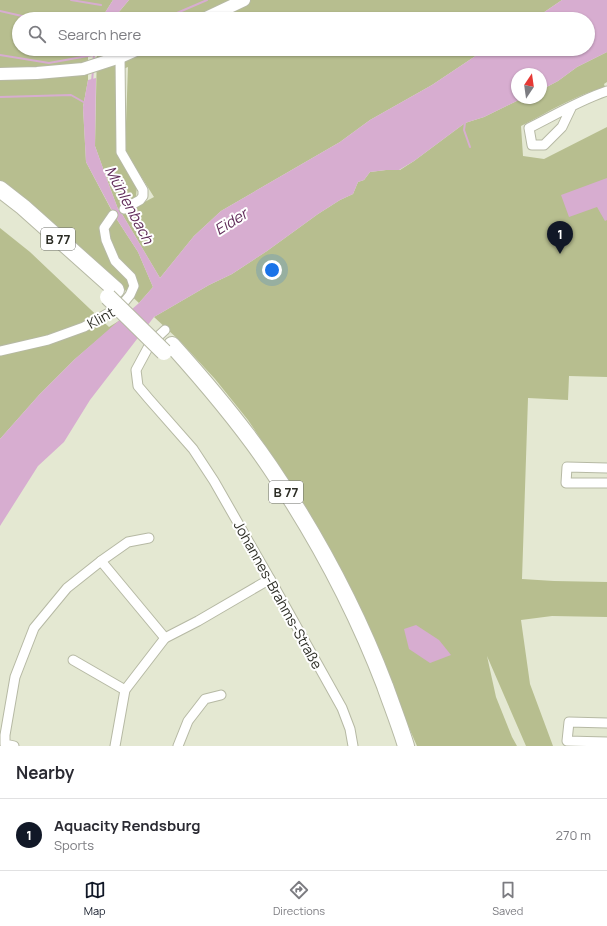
<!DOCTYPE html>
<meta charset="utf-8">
<style>
body{margin:0;font-family:Manrope,sans-serif;background:#f7f7f7;color:#2b2b33}
.compass{position:absolute;left:511px;top:68px;width:36px;height:36px;border-radius:50%;background:#fff;box-shadow:0 1px 3px #0004;rotate:13deg}
.you{position:absolute;left:272px;top:270px;width:14px;height:14px;margin:-10px;border:3px solid #fff;border-radius:50%;background:#1a73e8;box-shadow:0 0 0 6px #1a73e833}
.badge{display:grid;place-items:center;width:26px;height:26px;border-radius:50%;background:#111827;color:#fff;font-size:13px;font-weight:700}
.pin{position:absolute;translate:-50% -33px;filter:drop-shadow(0 1px 2px #0008)}
.pin::after{content:'';position:absolute;top:21px;width:14px;height:12px;background:inherit;clip-path:polygon(0 0,100% 0,50% 100%)}
.list{margin:0;padding:0;list-style:none}
h2{display:flex;justify-content:space-between;align-items:center;height:52px;margin:0;padding:0 16px;font-size:17px}
h2 small{font-size:13px;font-weight:400;color:#7c7c81}
.list li{display:grid;grid-template-columns:26px 1fr auto;gap:12px;align-items:center;box-sizing:border-box;height:72px;padding:0 16px;border-top:1px solid #e1e1e2}
.list b{display:block;font-size:15px;white-space:nowrap}
.list p{margin:0;font-size:13px;white-space:nowrap;color:#7c7c81}
.list em{font-size:13px;font-style:normal;color:#7c7c81}
.icon{flex:none;width:22px;height:22px;fill:none;stroke:currentColor;stroke-width:2;stroke-linecap:round;stroke-linejoin:round}
.map{position:relative;flex:none;width:607px;height:746px;overflow:hidden}
.search{position:absolute;background:#fff;box-shadow:0 1px 3px #0004;left:12px;right:12px;top:12px;height:44px;display:flex;align-items:center;gap:10px;box-sizing:border-box;padding:0 14px;border-radius:22px;color:#7c7c81;font-size:15px}
.sheet{height:124px;background:#fff}
nav{display:flex;justify-content:space-around;align-items:center;box-sizing:border-box;height:56px;border-top:1px solid #e1e1e2;background:#fff;font-size:11px;color:#7c7c81}
nav a{display:grid;justify-items:center;gap:2px}
nav .on{color:#111827}
.map>svg:first-child{display:block}
.green{fill:#b7be8f}
.water{fill:#d7add0}
.lines{fill:none;stroke-linecap:round;stroke-linejoin:round}
.stream{stroke:#d7add0;stroke-width:2}
.street-casing{stroke:#b6b9a4;stroke-width:11}
.secondary-casing{stroke:#b6b9a4;stroke-width:14}
.highway-casing{stroke:#b6b9a4;stroke-width:18}
.street{stroke:#fff;stroke-width:9}
.secondary{stroke:#fff;stroke-width:12}
.highway{stroke:#fff;stroke-width:16}
.highway-bridge-casing{stroke:#b6b9a4;stroke-width:18;stroke-linecap:butt}
.highway-bridge{stroke:#fff;stroke-width:16}
.labels{text-anchor:middle;stroke-width:4;stroke-linejoin:round;paint-order:stroke}
.shield{fill:#fff;stroke:#6b6c66;stroke-width:1}
.shield-label{font-size:13px;font-weight:bold;fill:#2c2d25}
.street-label{font-size:14px;fill:#2c2d25;stroke:#fff}
.water-label{font-size:15px;font-style:italic;fill:#602c59;stroke:#fff}
</style>
<div class="map">
<svg width="607" height="746" viewBox="0 0 607 746">
<rect width="100%" height="100%" fill="#e4e8d2"/>
<g class="green">
<path d="M 0,0 L 113,0 L 101,19 L 19,19 L 19,49 L 89,49 L 88,56 L 88,80 L 83,107 L 86,162 L 114,215 L 138,252 L 153,287 L 139,303 L 72,241 L 0,182 Z"/>
<path d="M 129,0 L 562,0 L 537,17 L 525,13 L 521,19 L 113,19 Z"/>
<path d="M 97,49 L 486,49 L 432,85 L 370,120 L 340,142 L 221,211 L 194,236 L 160,278 L 122,214 L 154,197 L 125,151 L 128,67 L 118,71 L 118,153 L 137,185 L 136,197 L 118,209 L 109,185 L 95,146 Z"/>
<path d="M 607,52 L 607,82 L 604,84 L 605,87 C 576,95 548,112 521,126 L 523,156 L 544,159 L 607,127 L 607,377 L 569,376 L 568,400 L 528,398 L 522,579 L 554,581 L 607,582 L 607,617 L 552,616 L 521,620 L 530,684 L 553,746 L 526,746 L 487,656 L 496,697 L 512,737 L 517,746 L 417,746 L 390,685 L 278,465 L 248,420 L 215,379 L 180,341 L 154,317 L 209,285 L 232,274 L 267,251 L 318,214 L 340,200 L 353,194 L 358,182 L 364,180 L 370,172 L 386,170 L 400,170 L 414,161 L 465,123 L 484,117 L 523,98 L 541,98 L 541,90 L 558,81 L 577,67 Z"/>
<path d="M 0,228 L 30,252 L 109,327 L 122,319 L 75,359 L 39,395 L 0,439 Z"/>
</g>
<g class="water">
<path d="M 113,0 L 129,0 L 113,19 L 101,19 Z"/>
<path d="M 562,0 L 607,0 L 607,52 L 577,67 L 558,81 L 541,90 L 541,74 L 517,74 L 517,98 L 523,98 L 484,117 L 465,123 L 414,161 L 399,170 L 386,170 L 370,172 L 364,180 L 358,182 L 353,194 L 340,200 L 318,214 L 267,251 L 232,274 L 209,285 L 154,317 L 90,400 L 64,442 L 38,466 L 0,526 L 0,439 L 39,395 L 75,359 L 139,303 L 153,287 L 138,252 L 116,218 L 86,162 L 83,107 L 88,80 L 96,78 L 95,146 L 109,185 L 118,209 L 122,214 L 160,278 L 194,236 L 221,211 L 340,142 L 370,120 L 432,85 L 486,49 L 588,49 L 588,19 L 521,19 L 525,13 L 537,17 Z"/>
<path d="M 607,178 L 607,220 L 605,221 L 597,207 L 569,217 L 561,195 Z"/>
<path d="M 416,625 L 439,640 L 451,655 L 430,663 L 409,649 L 404,629 Z"/>
</g>
<g class="lines">
<g class="stream">
<path d="M 71,0 L 101,5"/>
<path d="M 0,11 L 35,19"/>
<path d="M 163,19 L 207,0"/>
<path d="M 0,55 L 49,63 L 93,55"/>
<path d="M 93,62 L 95,49"/>
<path d="M 92,82 L 93,70"/>
<path d="M 0,97 L 71,95 L 87,104"/>
<path d="M 465,123 L 464,130 L 470,147"/>
</g>
<defs>
<g id="street">
<path d="M 120,57 L 121,152 L 143,190 L 143,196 L 140,200 L 124,209"/>
<path d="M 572,106 L 562,127 L 544,145 L 532,145 L 529,128 C 555,115 580,100 607,91"/>
<path d="M 165,330 L 150,344 L 136,370 L 138,386 L 149,399 L 193,449 L 214,481 L 270,579 L 342,708 L 350,729 L 353,746"/>
<path d="M 0,351 L 48,340 L 84,327 L 121,306 L 130,295 L 134,286 L 131,277 L 115,261 L 106,240 L 104,228 L 113,215"/>
<path d="M 607,468 L 567,467 L 566,483 L 607,483"/>
<path d="M 101,561 L 128,542 L 149,538"/>
<path d="M 73,660 L 125,690"/>
<path d="M 607,723 L 569,722 L 567,741 L 607,742"/>
<path d="M 14,746 L 5,744 L 5,735 L 15,677 L 34,628 L 67,588 L 101,561 L 165,638"/>
<path d="M 115,746 L 125,690 L 165,638 L 198,621 L 270,579"/>
<path d="M 178,746 L 188,721 L 205,699 L 221,695"/>
</g>
<g id="secondary">
<path d="M 204,19 L 244,0"/>
<path d="M 0,74 L 37,73 L 83,69 L 120,57 L 138,49"/>
</g>
<g id="highway">
<path d="M 0,189 L 23,207 L 116,290"/>
<path d="M 172,345 C 207,384 241,424 270,467 C 316,535 356,610 385,686 C 392,706 400,726 406,746"/>
</g>
</defs>
<use href="#street" class="street-casing"/>
<use href="#secondary" class="secondary-casing"/>
<use href="#highway" class="highway-casing"/>
<use href="#street" class="street"/>
<use href="#secondary" class="secondary"/>
<use href="#highway" class="highway"/>
<defs>
<path id="highway-bridge" d="M 108,297 L 164,352"/>
</defs>
<use href="#highway-bridge" class="highway-bridge-casing"/>
<use href="#highway-bridge" class="highway-bridge"/>
</g>
<g class="labels">
<g class="shield">
<rect x="41" y="228" width="34" height="22" rx="3"/>
<rect x="269" y="481" width="34" height="22" rx="3"/>
</g>
<g class="shield-label">
<text x="58" y="244">B 77</text>
<text x="286" y="497">B 77</text>
</g>
<g class="street-label">
<text transform="translate(101 318) rotate(-29)" y="5">Klint</text>
<text transform="translate(278 595) rotate(61)" y="5">Johannes-Brahms-Straße</text>
</g>
<g class="water-label">
<text transform="translate(129 205) rotate(62)" y="5">Mühlenbach</text>
<text transform="translate(231 222) rotate(-32)" y="5">Eider</text>
</g>
</g>
</svg>
<svg class="compass" viewBox="-18 -18 36 36"><path d="M0-13l5 13h-10z" fill="#e53935"/><path d="M0 13l5-13h-10z" fill="#7c7c81"/></svg>
<div class="you"></div>
<div class="pin badge" style="left:560px;top:254px">1</div>
<div class="search"><svg class="icon" aria-label="search" viewBox="0 0 24 24"><circle cx="10" cy="10" r="6"/><path d="M15 15l6 6"/></svg>Search here</div>
</div>
<section class="sheet">
<h2>Nearby<small></small></h2>
<ul class="list">
<li><span class="badge">1</span><div><b>Aquacity Rendsburg</b><p>Sports</p></div><em>270 m</em></li>
</ul>
</section>
<nav>
<a class="on"><svg class="icon" aria-label="map" viewBox="0 0 24 24"><path d="M3 6l6-2 6 2 6-2v14l-6 2-6-2-6 2zM9 4v14M15 6v14"/></svg>Map</a>
<a><svg class="icon" aria-label="directions" viewBox="0 0 24 24"><path d="M12 3l9 9-9 9-9-9zM9 14v-3h6M13 9l2 2-2 2"/></svg>Directions</a>
<a><svg class="icon" aria-label="saved" viewBox="0 0 24 24"><path d="M7 4h10v16l-5-4-5 4z"/></svg>Saved</a>
</nav>
